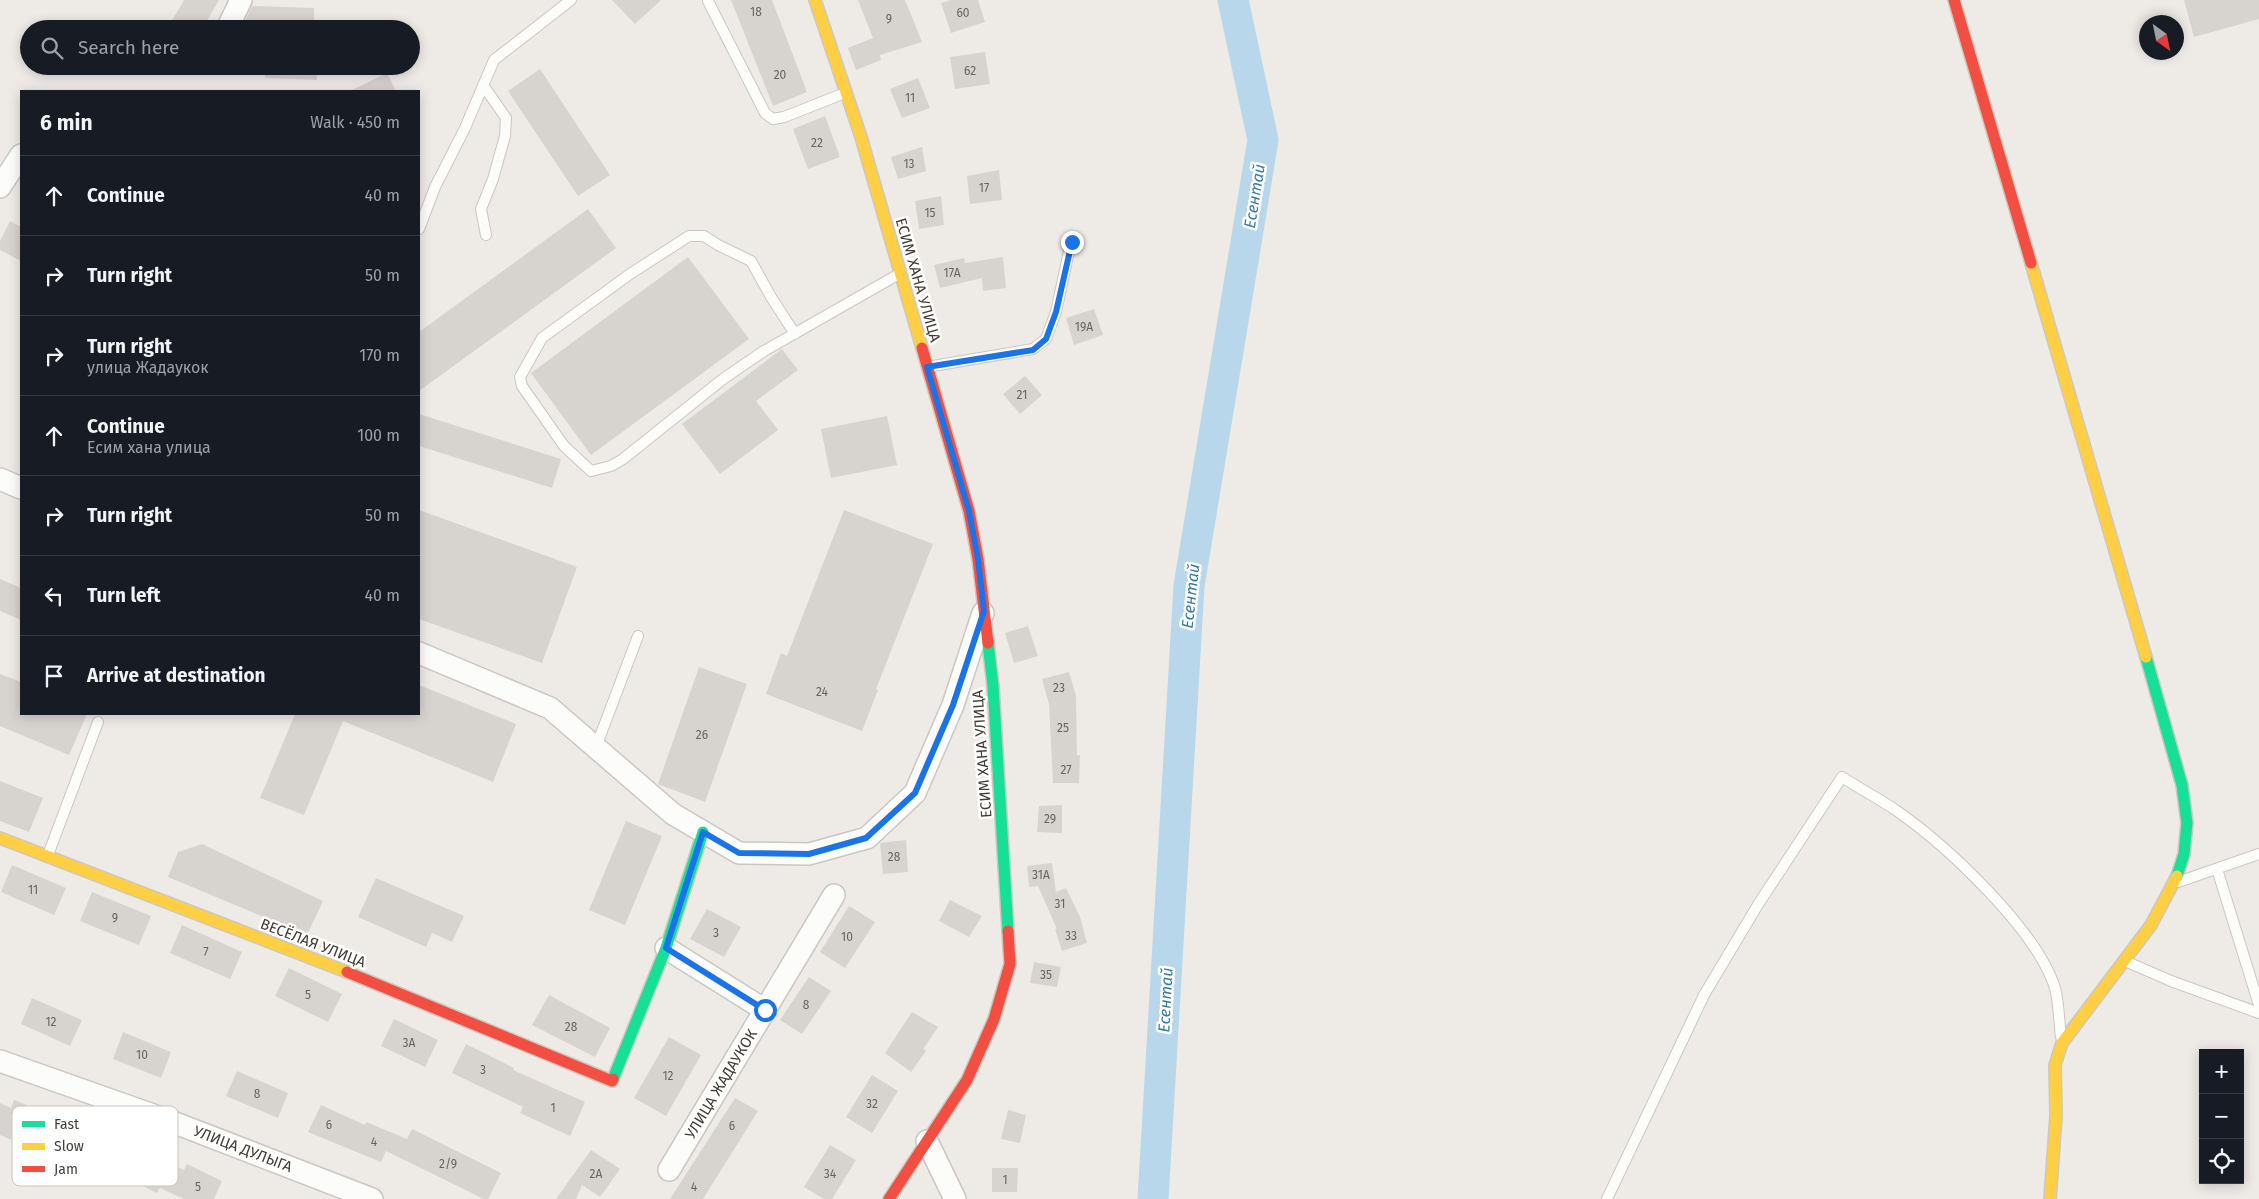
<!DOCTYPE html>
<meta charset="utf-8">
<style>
body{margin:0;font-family:"Fira Sans",sans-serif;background:#20242c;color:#f1f3f6}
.controls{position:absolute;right:15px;bottom:15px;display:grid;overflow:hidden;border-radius:0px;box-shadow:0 2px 12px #0003}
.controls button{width:45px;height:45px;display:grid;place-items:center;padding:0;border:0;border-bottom:1px solid #363941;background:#171b24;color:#f1f3f6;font:25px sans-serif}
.compass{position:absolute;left:2139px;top:15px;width:45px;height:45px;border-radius:50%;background:#171b24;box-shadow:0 2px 12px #0003;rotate:147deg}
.stop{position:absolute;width:15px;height:15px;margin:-11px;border:4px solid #1a73e8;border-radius:50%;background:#fff}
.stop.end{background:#1a73e8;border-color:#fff;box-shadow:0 1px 5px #0008}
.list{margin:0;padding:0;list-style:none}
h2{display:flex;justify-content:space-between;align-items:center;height:65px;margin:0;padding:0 20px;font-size:21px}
h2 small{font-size:16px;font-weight:400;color:#9ea1a6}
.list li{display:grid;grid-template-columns:32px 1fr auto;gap:15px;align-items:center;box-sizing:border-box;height:80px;padding:0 20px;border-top:1px solid #363941}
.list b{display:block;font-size:19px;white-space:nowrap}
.list p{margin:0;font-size:16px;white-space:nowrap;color:#9ea1a6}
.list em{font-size:16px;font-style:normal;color:#9ea1a6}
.icon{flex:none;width:28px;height:28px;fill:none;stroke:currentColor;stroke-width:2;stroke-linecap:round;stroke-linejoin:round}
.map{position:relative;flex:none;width:2259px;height:1199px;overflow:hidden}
.search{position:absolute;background:#171b24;box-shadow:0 2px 12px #0003;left:20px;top:20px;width:400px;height:55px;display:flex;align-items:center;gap:12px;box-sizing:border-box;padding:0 18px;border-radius:28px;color:#9ea1a6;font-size:19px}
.panel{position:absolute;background:#171b24;box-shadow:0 2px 12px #0003;left:20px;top:90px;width:400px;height:625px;border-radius:0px}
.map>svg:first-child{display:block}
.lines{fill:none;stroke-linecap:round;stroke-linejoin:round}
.river{stroke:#b9d7ea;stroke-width:31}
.building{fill:#d7d4cf}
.lane-casing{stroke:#cac7c2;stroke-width:12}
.street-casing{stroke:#cac7c2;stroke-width:24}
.fast-casing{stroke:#ccc8be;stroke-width:14}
.slow-casing{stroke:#ccc8be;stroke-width:14}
.jam-casing{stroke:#ccc8be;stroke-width:14}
.lane{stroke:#fcfcfb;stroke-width:10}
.street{stroke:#fcfcfb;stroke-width:21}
.fast{stroke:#16e098;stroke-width:11}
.slow{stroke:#ffcf43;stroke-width:11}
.jam{stroke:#f24e42;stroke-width:11}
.route{stroke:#1a73e8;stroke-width:6}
.labels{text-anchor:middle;stroke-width:5;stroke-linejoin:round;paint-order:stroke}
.number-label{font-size:12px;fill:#68635c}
.street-label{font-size:15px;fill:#423c34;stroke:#fff}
.water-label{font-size:16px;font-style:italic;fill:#3379a8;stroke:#fff}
.key{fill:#fff;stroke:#c6c4c2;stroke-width:1}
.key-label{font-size:14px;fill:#423c34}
</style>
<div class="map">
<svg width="2259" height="1199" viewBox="0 0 2259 1199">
<rect width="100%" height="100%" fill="#eeebe6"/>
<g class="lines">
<path class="river" d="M 1153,1199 L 1189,586 L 1263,140 L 1233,0"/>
</g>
<g class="building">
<path d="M 184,0 L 219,0 L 202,29 L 167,29 Z"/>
<path d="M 612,0 L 661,0 L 635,24 Z"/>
<path d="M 731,0 L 772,0 L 807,92 L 773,106 Z"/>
<path d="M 858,0 L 905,0 L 922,42 L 880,55 L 881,60 L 856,70 L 848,48 L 873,38 Z"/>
<path d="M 951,0 L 978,0 L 985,22 L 951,33 L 941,3 Z"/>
<path d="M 2184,0 L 2259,0 L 2259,19 L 2194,37 Z"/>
<path d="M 252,6 L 314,8 L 314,29 L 241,29 Z"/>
<path d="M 985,52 L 990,84 L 955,89 L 950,57 Z"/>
<path d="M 265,66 L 317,66 L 317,80 L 265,78 Z"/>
<path d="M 540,69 L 610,175 L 578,196 L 508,91 Z"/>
<path d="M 387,73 L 396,91 L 350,91 Z"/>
<path d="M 918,78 L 930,108 L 902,118 L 890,89 Z"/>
<path d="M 825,116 L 840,157 L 808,169 L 793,129 Z"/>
<path d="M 922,147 L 926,171 L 898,179 L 891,157 Z"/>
<path d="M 999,170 L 1002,200 L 970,204 L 967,176 Z"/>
<path d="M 941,196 L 944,225 L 919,229 L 915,201 Z"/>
<path d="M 588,209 L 616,248 L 419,391 L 419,332 Z"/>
<path d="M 10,221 L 21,227 L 21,261 L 0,250 L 0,241 Z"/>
<path d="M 688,257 L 749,339 L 591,455 L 531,373 Z"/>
<path d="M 1003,257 L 1006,288 L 983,291 L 982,278 L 940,288 L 934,265 L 964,258 L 965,263 Z"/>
<path d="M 1094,309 L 1103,335 L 1074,345 L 1066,318 Z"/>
<path d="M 782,349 L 798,370 L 756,401 L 778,430 L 720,474 L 682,424 Z"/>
<path d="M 1025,376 L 1042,395 L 1020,414 L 1003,394 Z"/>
<path d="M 419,414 L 561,459 L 552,488 L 419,446 Z"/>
<path d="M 887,416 L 897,465 L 831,478 L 821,429 Z"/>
<path d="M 419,510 L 577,567 L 542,663 L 419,619 Z"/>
<path d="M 844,510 L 933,544 L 876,689 L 878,690 L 862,731 L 766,694 L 781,653 L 787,656 Z"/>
<path d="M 0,579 L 21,588 L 21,620 L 0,611 Z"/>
<path d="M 1028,626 L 1038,656 L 1014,663 L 1005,633 Z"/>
<path d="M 699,667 L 747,684 L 705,802 L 658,784 Z"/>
<path d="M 1069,672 L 1076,696 L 1077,755 L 1080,755 L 1079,783 L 1053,783 L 1049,704 L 1042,679 Z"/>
<path d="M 0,674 L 21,682 L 21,714 L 87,714 L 69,755 L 0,726 Z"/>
<path d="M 419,685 L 516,724 L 493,782 L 343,721 L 304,815 L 260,798 L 295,714 L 419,714 Z"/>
<path d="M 0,781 L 43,798 L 29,832 L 0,821 Z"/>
<path d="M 1062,805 L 1062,833 L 1037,832 L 1039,806 Z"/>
<path d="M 626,821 L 662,836 L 625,925 L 589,910 Z"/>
<path d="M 906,840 L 908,872 L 883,874 L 880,843 Z"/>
<path d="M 202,844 L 323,901 L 307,935 L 168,877 L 178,852 Z"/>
<path d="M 1052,863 L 1056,892 L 1066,888 L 1080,917 L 1087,943 L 1062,951 L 1055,929 L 1057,929 L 1038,886 L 1029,887 L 1027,866 Z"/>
<path d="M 12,865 L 66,888 L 54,915 L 1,892 Z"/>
<path d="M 376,878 L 464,916 L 452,942 L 432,933 L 426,947 L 358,917 Z"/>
<path d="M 92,892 L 151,916 L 139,945 L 80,921 Z"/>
<path d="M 950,900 L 982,916 L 969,937 L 939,921 Z"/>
<path d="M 849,906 L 875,922 L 845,968 L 820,952 Z"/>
<path d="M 707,909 L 741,927 L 724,957 L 690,939 Z"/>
<path d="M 182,925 L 242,952 L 230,979 L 170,953 Z"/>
<path d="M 1034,962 L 1061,967 L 1057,987 L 1030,983 Z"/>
<path d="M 289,968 L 342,994 L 328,1022 L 275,996 Z"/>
<path d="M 809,977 L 831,991 L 802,1034 L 780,1020 Z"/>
<path d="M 549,995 L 610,1028 L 595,1057 L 532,1025 Z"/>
<path d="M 32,998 L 82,1020 L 70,1046 L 21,1024 Z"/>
<path d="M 912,1012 L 938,1027 L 923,1049 L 926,1051 L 911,1072 L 885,1053 Z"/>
<path d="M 394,1019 L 438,1040 L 425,1067 L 381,1046 Z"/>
<path d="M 123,1032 L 171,1052 L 161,1078 L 113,1059 Z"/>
<path d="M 669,1037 L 701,1055 L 666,1116 L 634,1098 Z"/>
<path d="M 466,1044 L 514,1068 L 513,1070 L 585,1102 L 570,1136 L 520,1113 L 523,1107 L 452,1073 Z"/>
<path d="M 237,1071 L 288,1093 L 278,1118 L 226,1096 Z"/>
<path d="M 872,1075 L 898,1091 L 872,1133 L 846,1117 Z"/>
<path d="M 735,1098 L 758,1111 L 703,1199 L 670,1199 Z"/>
<path d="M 14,1100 L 46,1113 L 45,1114 L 123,1151 L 127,1143 L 184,1170 L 187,1164 L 222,1181 L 214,1199 L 184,1199 L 160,1188 L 157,1193 L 97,1164 L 94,1172 L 33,1144 L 31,1148 L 0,1135 L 0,1103 L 11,1108 Z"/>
<path d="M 321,1105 L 365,1125 L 366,1122 L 407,1139 L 412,1129 L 501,1173 L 488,1199 L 484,1199 L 386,1151 L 381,1162 L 308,1132 Z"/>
<path d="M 1008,1110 L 1026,1115 L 1020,1143 L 1001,1139 Z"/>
<path d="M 830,1145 L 856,1160 L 832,1199 L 824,1199 L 804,1187 Z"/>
<path d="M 591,1150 L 620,1169 L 600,1197 L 582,1185 L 576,1199 L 556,1199 Z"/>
<path d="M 992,1168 L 1018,1168 L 1017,1192 L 992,1192 Z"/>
</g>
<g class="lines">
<defs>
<g id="lane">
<path d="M 708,1 L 765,113 L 773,119 L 784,117 L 845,93"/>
<path d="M 483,85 L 506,118 L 505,136 L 493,179 L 481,209 L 486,235"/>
<path d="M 419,229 L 435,187 L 465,128 L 494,60 L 571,0"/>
<path d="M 795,334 L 771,297 L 751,261 L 718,245 L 704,236 L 689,236 L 630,274 L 542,338 L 520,377 L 522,386 L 564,446 L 591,471 L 611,466 L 623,459 L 723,379 L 764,351 L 899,274"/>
<path d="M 927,367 L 1033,349 L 1046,339 L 1056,312 L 1071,242"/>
<path d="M 596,747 L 638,636"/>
<path d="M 48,855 L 98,722"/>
<path d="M 2217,869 L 2259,1005"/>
<path d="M 2178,882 L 2259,854"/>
<path d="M 2125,961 L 2171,981 L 2259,1013"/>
<path d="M 1607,1199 L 1704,995 L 1759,903 L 1842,777 C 1860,789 1880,799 1897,811 C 1947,846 2037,930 2055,988 C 2059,1003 2059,1021 2061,1037"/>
</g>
<g id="street">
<path d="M 227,29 L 241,0"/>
<path d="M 0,187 L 21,155"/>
<path d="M 0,479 L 21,488"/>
<path d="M 419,653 L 550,708 L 673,814 L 739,853 L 809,854 L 867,838 L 915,793 L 953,705 L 983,613"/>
<path d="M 666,948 L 765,1010"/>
<path d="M 0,1061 L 170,1121 L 372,1199"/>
<path d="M 927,1141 L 955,1199"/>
<path d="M 669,1170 L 834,895"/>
</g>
<g id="fast">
<path d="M 988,643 L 993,686 L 1008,931"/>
<path d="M 2146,657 L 2182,785 L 2187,823 L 2184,854 L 2177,876"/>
<path d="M 613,1079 L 666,948 L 703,832"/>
</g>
<g id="slow">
<path d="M 815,0 L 861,137 L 922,348"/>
<path d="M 2031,263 L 2146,657"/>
<path d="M 0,838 L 347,972"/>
<path d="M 2050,1199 L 2056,1116 L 2055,1065 L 2062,1043 L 2151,925 L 2177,876"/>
</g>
<g id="jam">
<path d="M 1954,0 L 2031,263"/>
<path d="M 922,348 L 969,511 L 978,559 L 988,643"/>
<path d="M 347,972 L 612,1081 L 613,1079"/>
<path d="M 889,1199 L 967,1080 L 994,1019 L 1010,964 L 1008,931"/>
</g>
</defs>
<use href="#lane" class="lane-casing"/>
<use href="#street" class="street-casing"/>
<use href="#fast" class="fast-casing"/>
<use href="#slow" class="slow-casing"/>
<use href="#jam" class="jam-casing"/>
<use href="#lane" class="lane"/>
<use href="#street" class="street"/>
<use href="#fast" class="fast"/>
<use href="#slow" class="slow"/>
<use href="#jam" class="jam"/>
</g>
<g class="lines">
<path class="route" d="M 765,1010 L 666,948 L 703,832 L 739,853 L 809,854 L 866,838 L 915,793 L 953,705 L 984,611 L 978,559 L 969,511 L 927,367 L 1033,350 L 1046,339 L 1056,312 L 1072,242"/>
</g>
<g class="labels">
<g class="number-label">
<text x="756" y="16">18</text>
<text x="963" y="17">60</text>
<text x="889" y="23">9</text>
<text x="970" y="75">62</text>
<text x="780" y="79">20</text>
<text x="910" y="102">11</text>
<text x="817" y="147">22</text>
<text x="909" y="168">13</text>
<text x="984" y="192">17</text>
<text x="930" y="217">15</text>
<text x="952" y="277">17А</text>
<text x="1084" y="331">19А</text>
<text x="1022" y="399">21</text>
<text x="1059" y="692">23</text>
<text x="822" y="696">24</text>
<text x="1063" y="732">25</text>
<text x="702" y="739">26</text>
<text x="1066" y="774">27</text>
<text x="1050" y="823">29</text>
<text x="894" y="861">28</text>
<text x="1041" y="879">31А</text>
<text x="33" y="894">11</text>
<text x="1060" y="908">31</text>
<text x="115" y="922">9</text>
<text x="716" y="937">3</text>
<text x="1071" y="940">33</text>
<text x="847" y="941">10</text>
<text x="206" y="956">7</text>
<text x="1046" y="979">35</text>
<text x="308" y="999">5</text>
<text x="806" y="1009">8</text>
<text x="51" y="1026">12</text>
<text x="571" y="1031">28</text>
<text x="409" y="1047">3А</text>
<text x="142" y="1059">10</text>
<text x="483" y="1074">3</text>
<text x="668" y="1080">12</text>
<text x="257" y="1098">8</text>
<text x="872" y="1108">32</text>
<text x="553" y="1112">1</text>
<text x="329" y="1129">6</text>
<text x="732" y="1130">6</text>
<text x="374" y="1146">4</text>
<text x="448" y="1168">2/9</text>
<text x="596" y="1178">2А</text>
<text x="830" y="1178">34</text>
<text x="1005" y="1184">1</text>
<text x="198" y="1191">5</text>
<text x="694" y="1191">4</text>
</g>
<g class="street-label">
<text transform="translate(918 280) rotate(74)" y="5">ЕСИМ ХАНА УЛИЦА</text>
<text transform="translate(982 754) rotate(-94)" y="5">ЕСИМ ХАНА УЛИЦА</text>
<text transform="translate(313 943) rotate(21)" y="5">ВЕСЁЛАЯ УЛИЦА</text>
<text transform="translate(721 1084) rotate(-59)" y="5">УЛИЦА ЖАДАУКОК</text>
<text transform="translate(243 1149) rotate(21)" y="5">УЛИЦА ДУЛЫГА</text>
</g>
<g class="water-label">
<text transform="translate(1254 196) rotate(-81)" y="6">Есентай</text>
<text transform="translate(1190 596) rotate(-84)" y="6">Есентай</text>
<text transform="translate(1165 1000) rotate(-87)" y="6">Есентай</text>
</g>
</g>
<rect x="12" y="1106" width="166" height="80" rx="8" class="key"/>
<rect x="22" y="1121" width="23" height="6" fill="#16e098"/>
<rect x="22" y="1143" width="23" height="7" fill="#ffcf43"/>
<rect x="22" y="1166" width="23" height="6" fill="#f24e42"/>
<g class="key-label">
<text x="54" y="1129">Fast</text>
<text x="54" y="1151">Slow</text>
<text x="54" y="1174">Jam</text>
</g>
</svg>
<div class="controls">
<button>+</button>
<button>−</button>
<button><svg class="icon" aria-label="locate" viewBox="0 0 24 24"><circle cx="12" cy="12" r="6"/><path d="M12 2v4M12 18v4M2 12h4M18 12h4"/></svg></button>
</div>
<svg class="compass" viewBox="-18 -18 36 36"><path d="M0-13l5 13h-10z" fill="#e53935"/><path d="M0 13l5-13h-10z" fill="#9ea1a6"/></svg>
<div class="stop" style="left:765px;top:1010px"></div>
<div class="stop end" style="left:1072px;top:242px"></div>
<div class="search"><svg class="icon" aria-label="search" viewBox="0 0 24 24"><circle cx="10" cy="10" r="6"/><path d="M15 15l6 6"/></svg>Search here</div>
<section class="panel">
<h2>6 min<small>Walk · 450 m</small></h2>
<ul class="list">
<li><svg class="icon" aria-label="ahead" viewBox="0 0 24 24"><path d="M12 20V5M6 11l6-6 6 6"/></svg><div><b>Continue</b></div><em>40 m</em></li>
<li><svg class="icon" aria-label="right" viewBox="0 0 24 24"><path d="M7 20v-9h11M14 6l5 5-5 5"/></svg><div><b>Turn right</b></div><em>50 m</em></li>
<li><svg class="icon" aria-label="right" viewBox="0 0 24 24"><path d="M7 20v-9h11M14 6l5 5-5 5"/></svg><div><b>Turn right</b><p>улица Жадаукок</p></div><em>170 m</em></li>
<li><svg class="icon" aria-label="ahead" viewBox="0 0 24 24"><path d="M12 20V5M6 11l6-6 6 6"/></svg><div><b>Continue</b><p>Есим хана улица</p></div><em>100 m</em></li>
<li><svg class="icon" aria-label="right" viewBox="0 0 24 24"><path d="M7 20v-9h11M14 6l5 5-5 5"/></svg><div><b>Turn right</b></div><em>50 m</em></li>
<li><svg class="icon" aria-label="left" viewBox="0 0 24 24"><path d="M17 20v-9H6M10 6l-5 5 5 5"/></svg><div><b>Turn left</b></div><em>40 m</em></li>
<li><svg class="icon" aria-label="arrive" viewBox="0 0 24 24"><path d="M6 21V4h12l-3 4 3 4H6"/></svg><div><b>Arrive at destination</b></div></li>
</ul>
</section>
</div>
